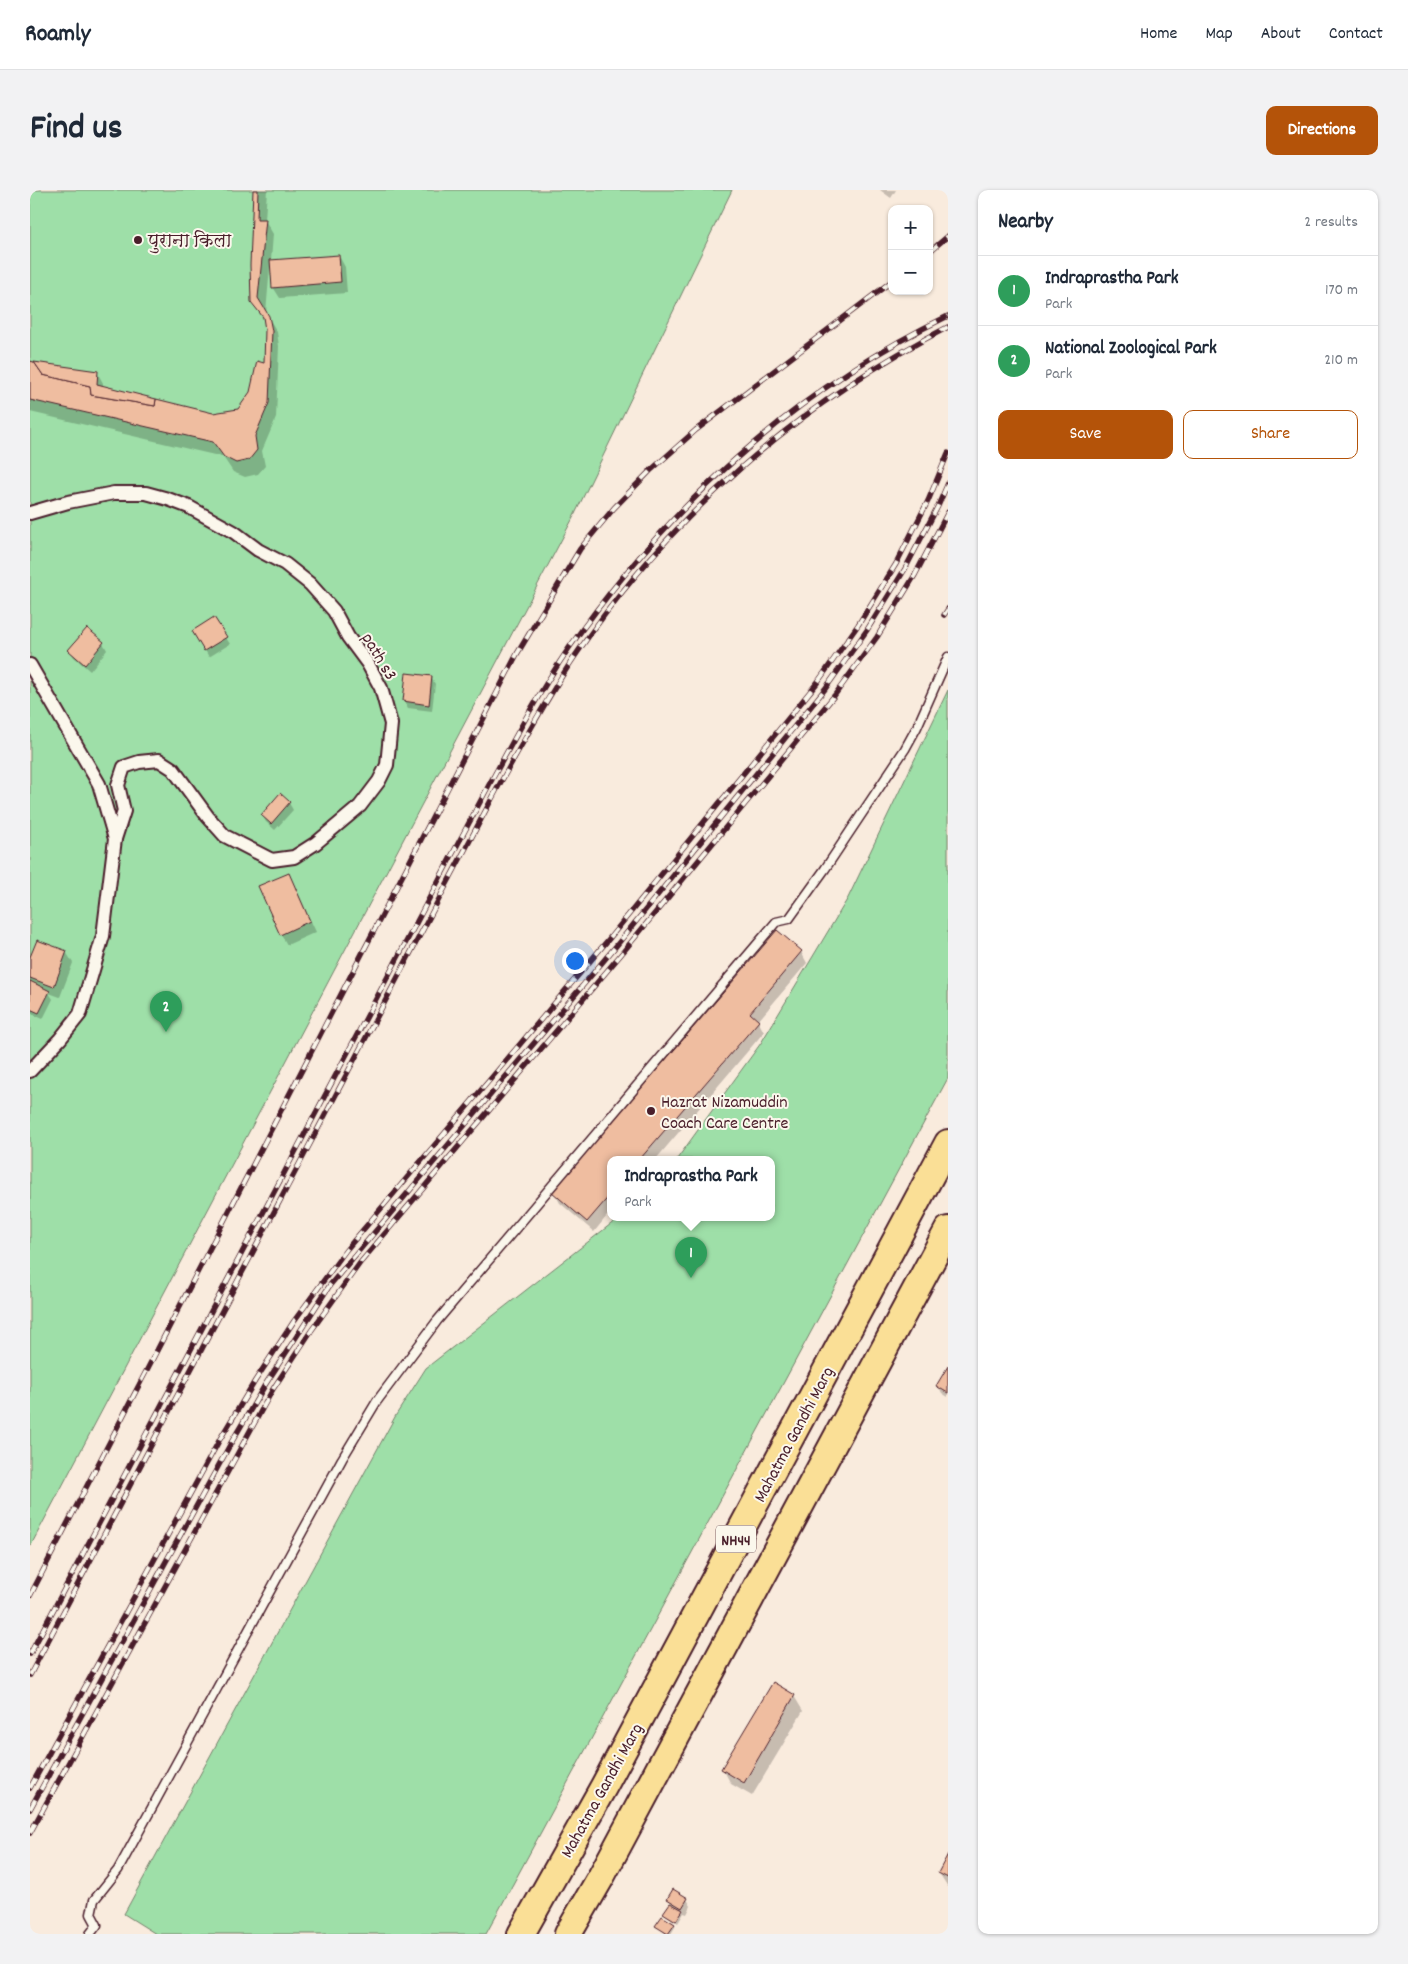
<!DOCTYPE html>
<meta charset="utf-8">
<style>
body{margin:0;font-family:Dekko,"Playpen Sans Deva",sans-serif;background:#f2f2f3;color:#1f2937}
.controls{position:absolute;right:15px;top:15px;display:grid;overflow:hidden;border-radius:10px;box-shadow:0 1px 4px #0004}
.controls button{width:45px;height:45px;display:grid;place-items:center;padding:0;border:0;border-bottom:1px solid #e0e1e3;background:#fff;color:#1f2937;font:25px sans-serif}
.you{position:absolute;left:544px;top:770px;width:18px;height:18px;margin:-12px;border:4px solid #fff;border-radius:50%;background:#1a73e8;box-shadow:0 0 0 8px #1a73e833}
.badge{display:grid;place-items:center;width:32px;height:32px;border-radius:50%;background:#b45309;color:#fff;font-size:16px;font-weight:700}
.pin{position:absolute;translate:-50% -41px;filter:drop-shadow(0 1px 2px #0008)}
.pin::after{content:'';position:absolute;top:26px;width:18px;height:15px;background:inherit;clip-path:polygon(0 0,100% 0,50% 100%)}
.popup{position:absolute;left:577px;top:966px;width:168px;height:65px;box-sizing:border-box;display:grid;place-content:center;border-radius:10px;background:#fff;filter:drop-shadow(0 1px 4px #0005);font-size:16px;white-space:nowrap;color:#747a83}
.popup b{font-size:19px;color:#1f2937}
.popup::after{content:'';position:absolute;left:50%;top:100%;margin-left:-10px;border:10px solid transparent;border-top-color:#fff}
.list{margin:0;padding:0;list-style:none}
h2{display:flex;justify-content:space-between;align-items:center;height:65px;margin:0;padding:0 20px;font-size:21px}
h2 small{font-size:16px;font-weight:400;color:#747a83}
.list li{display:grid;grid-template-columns:32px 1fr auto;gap:15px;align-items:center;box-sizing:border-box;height:70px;padding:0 20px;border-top:1px solid #e0e1e3}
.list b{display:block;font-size:19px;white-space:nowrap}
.list p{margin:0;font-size:16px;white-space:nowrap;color:#747a83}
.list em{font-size:16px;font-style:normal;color:#747a83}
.actions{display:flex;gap:10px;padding:15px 20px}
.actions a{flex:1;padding:11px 0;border:1px solid #b45309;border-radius:10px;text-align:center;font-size:18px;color:#b45309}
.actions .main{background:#b45309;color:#fff}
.map{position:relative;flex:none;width:918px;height:1744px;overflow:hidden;border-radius:10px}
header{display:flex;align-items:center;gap:30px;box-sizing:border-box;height:70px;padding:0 25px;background:#fff;border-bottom:1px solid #e0e1e3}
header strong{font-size:24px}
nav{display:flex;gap:28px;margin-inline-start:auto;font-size:18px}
.intro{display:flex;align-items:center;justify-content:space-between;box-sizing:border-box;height:120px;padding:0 30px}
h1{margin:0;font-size:35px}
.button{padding:12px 22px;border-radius:10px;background:#b45309;color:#fff;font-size:18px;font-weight:700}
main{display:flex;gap:30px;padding:0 30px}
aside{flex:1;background:#fff;border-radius:10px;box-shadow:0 1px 4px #0004}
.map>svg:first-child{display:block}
.green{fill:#9edfa8;stroke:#747f6a}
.shadow{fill:#0003}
.building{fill:#efbda0;stroke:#4a1f2b}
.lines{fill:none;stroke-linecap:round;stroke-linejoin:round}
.service-casing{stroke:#4a1f2b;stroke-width:11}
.pedestrian-casing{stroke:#4a1f2b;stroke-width:16}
.trunk-casing{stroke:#4a1f2b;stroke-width:30}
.service{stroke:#fbf7ec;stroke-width:8}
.pedestrian{stroke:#fbf7ec;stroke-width:12}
.trunk{stroke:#fadf96;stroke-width:26}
.rail-casing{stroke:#4a1f2b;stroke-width:5.5}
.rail{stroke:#fbf7ec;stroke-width:4;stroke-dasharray:11;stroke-linecap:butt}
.poi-dot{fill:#4a1f2b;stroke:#fbf7ec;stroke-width:2}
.labels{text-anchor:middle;stroke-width:4;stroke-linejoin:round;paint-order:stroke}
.shield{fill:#fbf7ec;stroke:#7f6065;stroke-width:1}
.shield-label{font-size:16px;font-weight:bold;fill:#4a1f2b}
.poi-label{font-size:18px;fill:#4a1f2b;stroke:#fbf7ec;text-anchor:start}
.street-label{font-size:18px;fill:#4a1f2b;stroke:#fbf7ec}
</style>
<header>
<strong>Roamly</strong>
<nav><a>Home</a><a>Map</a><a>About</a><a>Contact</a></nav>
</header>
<div class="intro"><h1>Find us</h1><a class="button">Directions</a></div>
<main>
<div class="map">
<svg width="918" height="1744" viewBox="0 0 918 1744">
<rect width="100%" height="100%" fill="#f9ebdd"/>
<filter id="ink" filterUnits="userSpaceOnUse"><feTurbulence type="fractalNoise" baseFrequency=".02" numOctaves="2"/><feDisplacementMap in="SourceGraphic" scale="10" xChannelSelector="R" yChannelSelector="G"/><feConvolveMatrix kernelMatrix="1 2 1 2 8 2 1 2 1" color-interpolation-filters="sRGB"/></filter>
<g filter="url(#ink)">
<g class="green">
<path d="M 0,0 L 702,0 L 544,326 L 0,1357 Z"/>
<path d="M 918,500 L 918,888 L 456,1744 L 126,1744 L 94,1724 L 366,1225 L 396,1178 L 590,1027 L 741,1027 L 741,969 L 647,969 L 731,853 L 818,708 Z"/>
</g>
<g class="shadow">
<path d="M 224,0 L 237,0 L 235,30 L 243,44 L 241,71 L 309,66 L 315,77 L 317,103 L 250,108 L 243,97 L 240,76 L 236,123 L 247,142 L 249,156 L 246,228 L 232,261 L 235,276 L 228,284 L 215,287 L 203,282 L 193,267 L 0,222 L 0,172 L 67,182 L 73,193 L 73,197 L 183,224 L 209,220 L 222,202 L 235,175 L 237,140 L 235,132 L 222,112 Z"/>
<path d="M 850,0 L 866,0 L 861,8 Z"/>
<path d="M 184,429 L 200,454 L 179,467 L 163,441 Z"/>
<path d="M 73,453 L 77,460 L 60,481 L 44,467 L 40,461 Z"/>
<path d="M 377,484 L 401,487 L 405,494 L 402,521 L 378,518 L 374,511 Z"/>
<path d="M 259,613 L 263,620 L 245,640 L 236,632 L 232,625 Z"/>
<path d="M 259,684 L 286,742 L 257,755 L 251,744 Z"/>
<path d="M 36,762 L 43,773 L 30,807 L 19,803 L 23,809 L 13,829 L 0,823 L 0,771 Z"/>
<path d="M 771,762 L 777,773 L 728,831 L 734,842 L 626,969 L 581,969 L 581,1021 L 564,1042 L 530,1013 L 524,1002 Z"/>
<path d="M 918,1179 L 918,1207 L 912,1203 L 908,1196 Z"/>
<path d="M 743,1494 L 764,1506 L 773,1521 L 722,1606 L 701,1594 L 693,1579 Z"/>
<path d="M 918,1667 L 918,1697 L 909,1683 Z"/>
<path d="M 638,1709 L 657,1709 L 661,1716 L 657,1724 L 654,1723 L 648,1733 L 637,1726 L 635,1723 L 641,1713 Z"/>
<path d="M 644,1734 L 645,1737 L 641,1744 L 636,1744 L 627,1736 Z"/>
</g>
<g class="building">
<path d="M 223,0 L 228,0 L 227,29 L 236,29 L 228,108 L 239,126 L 242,141 L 239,213 L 225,246 L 227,260 L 219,270 L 206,273 L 194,267 L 183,252 L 0,210 L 0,171 L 4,172 L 13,185 L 60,196 L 61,205 L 125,216 L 126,209 L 183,223 L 208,219 L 220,202 L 227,171 L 234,173 L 235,140 L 233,127 L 221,112 L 220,75 Z"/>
<path d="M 309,65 L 311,92 L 242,98 L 240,70 Z"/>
<path d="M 4,172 L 68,181 L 67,194 L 126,209 L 125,216 L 61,205 L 60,196 L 13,185 Z"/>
<path d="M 184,427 L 197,447 L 174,461 L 162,441 Z"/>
<path d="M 57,438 L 74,452 L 55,475 L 38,460 Z"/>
<path d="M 376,483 L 402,486 L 399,515 L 373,511 Z"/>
<path d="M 250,603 L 260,612 L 241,634 L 231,625 Z"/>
<path d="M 259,683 L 280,731 L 250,745 L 228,696 Z"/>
<path d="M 747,740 L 772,761 L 720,823 L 729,831 L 610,969 L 581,969 L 581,1004 L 557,1032 L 522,1002 Z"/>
<path d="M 7,750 L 37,761 L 24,797 L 0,788 L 0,767 Z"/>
<path d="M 0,791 L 20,801 L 9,823 L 0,819 Z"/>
<path d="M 918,1176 L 918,1203 L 906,1196 Z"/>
<path d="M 743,1492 L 765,1505 L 714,1593 L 691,1579 Z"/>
<path d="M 918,1664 L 918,1688 L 908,1683 Z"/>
<path d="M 643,1699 L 658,1708 L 652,1718 L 637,1709 Z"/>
<path d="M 640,1713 L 653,1720 L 646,1731 L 633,1723 Z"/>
<path d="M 632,1726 L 645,1734 L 638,1744 L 625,1736 Z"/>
</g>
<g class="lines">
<defs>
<path id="service" d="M 60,1744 L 67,1735 L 61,1724 L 64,1710 L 88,1680 L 312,1269 L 347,1211 L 407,1131 L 746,732 L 759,729 L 795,679 L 875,559 L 887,537 L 918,467"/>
<g id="pedestrian">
<path d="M 0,323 L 38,312 L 84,303 L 116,303 L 138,309 L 159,317 L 204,342 L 228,360 L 255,374 L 280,394 L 304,421 L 318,447 L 338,474 L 351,498 L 361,534 L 357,575 L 349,591 L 330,616 L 286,653 L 264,667 L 242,670 L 195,646 L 178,627 L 143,579 L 129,570 L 109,572 L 94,577 L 88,595 L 94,621 L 85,649"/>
<path d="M 0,475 L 69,594 L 85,649 L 73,746 L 50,824 L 30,849 L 0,881"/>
</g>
<g id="trunk">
<path d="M 491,1744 L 574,1596 L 918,953"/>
<path d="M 538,1744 L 571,1687 L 918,1040"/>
</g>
</defs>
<use href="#service" class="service-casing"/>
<use href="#pedestrian" class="pedestrian-casing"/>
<use href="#trunk" class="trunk-casing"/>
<use href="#service" class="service"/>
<use href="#pedestrian" class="pedestrian"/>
<use href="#trunk" class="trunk"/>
<defs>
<g id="rail">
<path d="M 899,62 L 918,46"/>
<path d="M 914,425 L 918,419"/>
<path d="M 0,1406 L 487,464 L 550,359 L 584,318 L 620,281 L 666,240 L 862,91"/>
<path d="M 0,1464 L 459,595 C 484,549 509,502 539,458 C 636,319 764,200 918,126"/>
<path d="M 0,1485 L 467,599 C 492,554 516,509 545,466 C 639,327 769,213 918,137"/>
<path d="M 0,1598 L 190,1249 L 225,1191 L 264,1131 L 316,1060 L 578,750 L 787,493 L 828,435 L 866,374 L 898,311 L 918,263"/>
<path d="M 0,1619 L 201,1253 L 235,1195 L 300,1095 L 586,756 L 795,499 L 837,440 L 875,379 L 908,316 L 918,293"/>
<path d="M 0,1643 L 243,1199 L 281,1141 L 330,1073 L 593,762 L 804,506 L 847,447 L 885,385 L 918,322"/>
</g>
</defs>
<use href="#rail" class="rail-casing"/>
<use href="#rail" class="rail"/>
</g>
</g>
<g class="poi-dot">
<circle cx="108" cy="50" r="5"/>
<circle cx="621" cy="921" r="5"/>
</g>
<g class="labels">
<rect class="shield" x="686" y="1335.5" width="40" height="27" rx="4"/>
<g class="shield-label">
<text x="706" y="1355">NH44</text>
</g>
<g class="poi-label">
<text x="118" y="56">पुराना किला</text>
<text x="631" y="917">Hazrat Nizamuddin<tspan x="631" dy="21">Coach Care Centre</tspan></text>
</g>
<g class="street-label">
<text transform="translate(350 466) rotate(59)" y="6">path s3</text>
<text transform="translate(763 1244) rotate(-62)" y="6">Mahatma Gandhi Marg</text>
<text transform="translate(571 1600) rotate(-61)" y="6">Mahatma Gandhi Marg</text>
</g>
</g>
</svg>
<div class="controls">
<button>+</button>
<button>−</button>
</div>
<div class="you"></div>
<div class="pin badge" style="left:661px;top:1088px;background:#2e9e5b">1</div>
<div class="popup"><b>Indraprastha Park</b>Park</div>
<div class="pin badge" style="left:136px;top:842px;background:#2e9e5b">2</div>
</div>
<aside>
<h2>Nearby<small>2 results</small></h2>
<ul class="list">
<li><span class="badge" style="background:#2e9e5b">1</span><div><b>Indraprastha Park</b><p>Park</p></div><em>170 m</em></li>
<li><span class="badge" style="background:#2e9e5b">2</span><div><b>National Zoological Park</b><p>Park</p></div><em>210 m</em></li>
</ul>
<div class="actions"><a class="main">Save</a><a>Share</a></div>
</aside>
</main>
